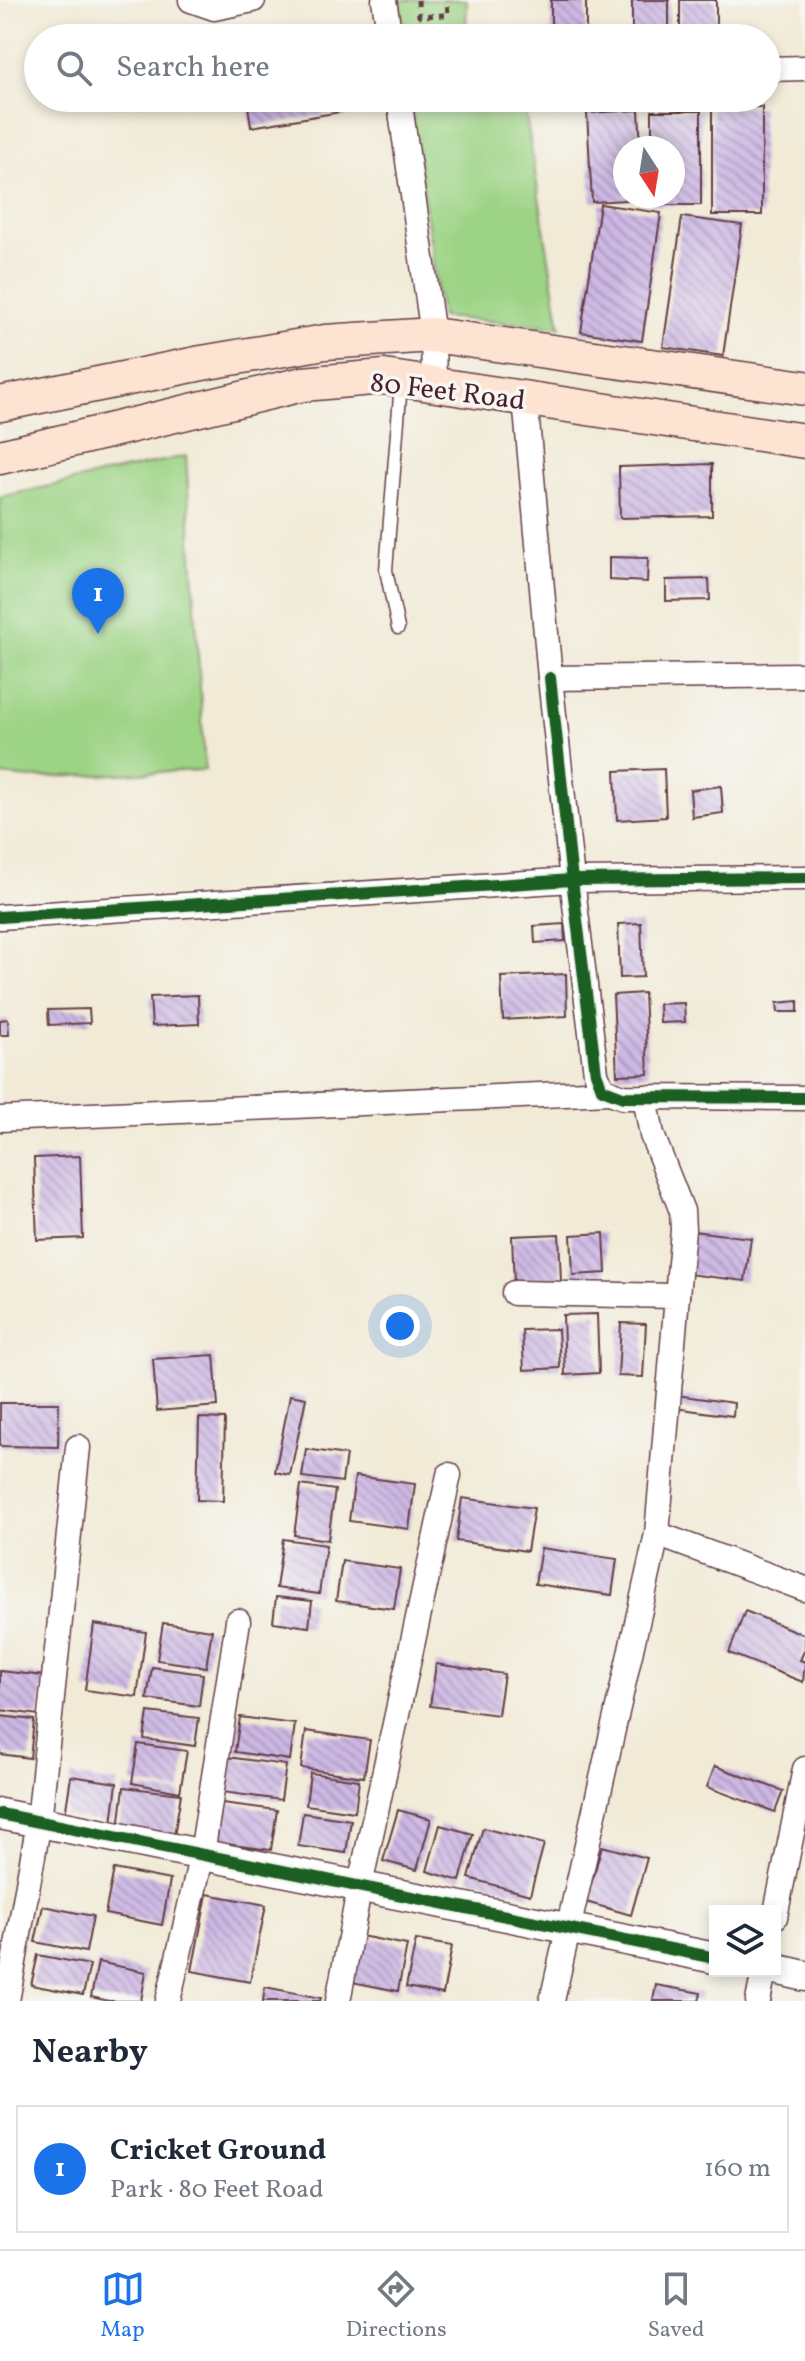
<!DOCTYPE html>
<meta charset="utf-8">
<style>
body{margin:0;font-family:Vollkorn,serif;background:#f6f6f7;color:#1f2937}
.controls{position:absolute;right:24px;bottom:24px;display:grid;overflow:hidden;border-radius:0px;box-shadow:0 4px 12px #0003}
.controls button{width:72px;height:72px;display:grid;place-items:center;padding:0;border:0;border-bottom:2px solid #e0e1e3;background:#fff;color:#1f2937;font:40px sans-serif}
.compass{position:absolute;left:613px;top:136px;width:72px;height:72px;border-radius:50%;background:#fff;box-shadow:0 4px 12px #0003;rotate:168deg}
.you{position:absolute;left:400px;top:1326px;width:28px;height:28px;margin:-20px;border:6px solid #fff;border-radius:50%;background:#1a73e8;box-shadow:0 0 0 12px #1a73e833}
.badge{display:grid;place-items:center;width:52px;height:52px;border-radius:50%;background:#1a73e8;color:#fff;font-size:26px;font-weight:700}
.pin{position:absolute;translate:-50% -66px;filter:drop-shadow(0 2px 4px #0008)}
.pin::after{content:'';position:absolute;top:42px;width:28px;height:24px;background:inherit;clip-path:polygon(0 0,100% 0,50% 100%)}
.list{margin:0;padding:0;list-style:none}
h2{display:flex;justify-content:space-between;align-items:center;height:104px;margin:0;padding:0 32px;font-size:34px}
h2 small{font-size:26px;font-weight:400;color:#747a83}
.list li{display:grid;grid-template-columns:52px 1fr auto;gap:24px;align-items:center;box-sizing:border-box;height:128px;margin:0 16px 16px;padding:0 16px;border:2px solid #e0e1e3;border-radius:0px}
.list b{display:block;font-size:30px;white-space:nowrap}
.list p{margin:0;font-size:26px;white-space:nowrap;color:#747a83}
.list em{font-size:26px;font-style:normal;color:#747a83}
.icon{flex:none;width:44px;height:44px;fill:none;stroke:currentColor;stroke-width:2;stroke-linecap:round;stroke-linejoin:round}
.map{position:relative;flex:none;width:805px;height:2001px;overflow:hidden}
.search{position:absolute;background:#fff;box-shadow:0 4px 12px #0003;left:24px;right:24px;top:24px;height:88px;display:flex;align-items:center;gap:20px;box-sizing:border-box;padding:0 28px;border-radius:44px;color:#747a83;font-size:30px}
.sheet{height:248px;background:#fff}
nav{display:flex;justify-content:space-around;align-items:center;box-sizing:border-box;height:112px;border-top:2px solid #e0e1e3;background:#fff;font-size:22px;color:#747a83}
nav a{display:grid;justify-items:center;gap:4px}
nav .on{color:#1a73e8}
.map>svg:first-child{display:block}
.green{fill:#9cd384;stroke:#737958;stroke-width:2}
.building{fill:url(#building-back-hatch)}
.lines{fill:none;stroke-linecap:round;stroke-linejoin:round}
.service-casing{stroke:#633d45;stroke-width:15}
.minor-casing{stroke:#633d45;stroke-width:27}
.tertiary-casing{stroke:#633d45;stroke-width:33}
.secondary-casing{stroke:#633d45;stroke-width:37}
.path{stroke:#633d45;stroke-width:5;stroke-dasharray:6 6;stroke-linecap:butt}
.service{stroke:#fff;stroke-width:12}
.minor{stroke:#fff;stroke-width:24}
.tertiary{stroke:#fff;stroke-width:30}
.secondary{stroke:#fde3d1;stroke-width:34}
.cycleway-casing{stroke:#f6f6f2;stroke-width:17}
.cycleway{stroke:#1b5e20;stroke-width:12}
.labels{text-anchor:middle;stroke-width:7;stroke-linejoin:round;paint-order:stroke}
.street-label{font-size:28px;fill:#4a1f2b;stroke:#f6f6f2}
</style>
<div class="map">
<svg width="805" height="2001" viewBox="0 0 805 2001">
<defs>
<pattern id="building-back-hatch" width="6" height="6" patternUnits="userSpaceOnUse" patternTransform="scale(2)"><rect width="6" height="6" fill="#cdb8e4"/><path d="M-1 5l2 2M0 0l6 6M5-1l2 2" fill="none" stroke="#a895b9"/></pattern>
</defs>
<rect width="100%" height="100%" fill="#f6f6f2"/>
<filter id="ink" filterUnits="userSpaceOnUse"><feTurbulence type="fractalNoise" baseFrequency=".0125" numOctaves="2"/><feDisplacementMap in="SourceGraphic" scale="16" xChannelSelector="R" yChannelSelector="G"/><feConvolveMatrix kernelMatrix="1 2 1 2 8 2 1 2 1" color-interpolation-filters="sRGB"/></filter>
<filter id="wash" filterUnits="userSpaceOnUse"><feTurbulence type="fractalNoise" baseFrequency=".006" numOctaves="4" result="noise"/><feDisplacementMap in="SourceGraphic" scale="32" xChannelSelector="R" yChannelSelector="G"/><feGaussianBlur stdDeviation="1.8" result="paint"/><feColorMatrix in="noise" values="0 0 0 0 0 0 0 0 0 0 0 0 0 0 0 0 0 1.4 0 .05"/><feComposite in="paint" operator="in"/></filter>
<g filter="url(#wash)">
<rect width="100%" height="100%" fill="#f1ead6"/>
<g class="green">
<path d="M 400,0 L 467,0 L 466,34 L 405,33 Z"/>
<path d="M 410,98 L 523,98 L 560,327 L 441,317 Z"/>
<path d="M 186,456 L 205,770 L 30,778 L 0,775 L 0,497 Z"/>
</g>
<g id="blocks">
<g class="building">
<rect x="551" y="0" width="35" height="38"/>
<rect x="632" y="0" width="37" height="38"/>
<rect x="680" y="0" width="36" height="38"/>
<path d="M 247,98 L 356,98 L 358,109 L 251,127 Z"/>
<rect x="712" y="107" width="50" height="108"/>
<path d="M 639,110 L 641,148 L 625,148 L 625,196 L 644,196 L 644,199 L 592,202 L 587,113 Z"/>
<path d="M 652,111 L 701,111 L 701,205 L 651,205 L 651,196 L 673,196 L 673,148 L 652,148 Z"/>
<path d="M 600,204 L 661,213 L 642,341 L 581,332 Z"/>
<path d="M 682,217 L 742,225 L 723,356 L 663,347 Z"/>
<path d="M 712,464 L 712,516 L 620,518 L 619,467 Z"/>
<path d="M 609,557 L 648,558 L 647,582 L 609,580 Z"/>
<path d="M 709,579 L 710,600 L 666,601 L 666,580 Z"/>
<path d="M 664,769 L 666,817 L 617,820 L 615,771 Z"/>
<path d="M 721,786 L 723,813 L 692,817 L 690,790 Z"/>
<path d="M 641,923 L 643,977 L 620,978 L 618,924 Z"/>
<path d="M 564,924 L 565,941 L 535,943 L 534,926 Z"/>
<path d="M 566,974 L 567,1016 L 503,1020 L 501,977 Z"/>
<path d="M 644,993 L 648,1074 L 617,1075 L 613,995 Z"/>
<path d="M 198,995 L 199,1024 L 152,1026 L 150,997 Z"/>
<path d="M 798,1001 L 798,1012 L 778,1012 L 777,1003 Z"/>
<path d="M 684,1003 L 685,1022 L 660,1023 L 659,1004 Z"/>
<path d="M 89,1009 L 90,1023 L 49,1025 L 48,1010 Z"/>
<path d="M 8,1019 L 9,1035 L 0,1035 L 0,1020 Z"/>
<path d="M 80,1156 L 83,1238 L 37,1240 L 34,1158 Z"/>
<path d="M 693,1231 L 751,1238 L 745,1281 L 687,1274 Z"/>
<path d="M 604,1233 L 606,1273 L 573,1275 L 571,1235 Z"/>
<path d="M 559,1234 L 561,1282 L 514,1285 L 512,1236 Z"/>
<path d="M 597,1314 L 599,1373 L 565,1375 L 563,1315 Z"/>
<path d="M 621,1323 L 646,1324 L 643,1377 L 618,1376 Z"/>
<path d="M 558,1329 L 560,1368 L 524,1370 L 522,1330 Z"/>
<path d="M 214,1355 L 218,1406 L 157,1411 L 153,1359 Z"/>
<path d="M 290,1395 L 306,1398 L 290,1475 L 275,1472 Z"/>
<path d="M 676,1395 L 734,1403 L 733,1416 L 674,1408 Z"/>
<path d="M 0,1403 L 59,1403 L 58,1447 L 0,1446 Z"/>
<path d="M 199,1418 L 225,1419 L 223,1501 L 197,1500 Z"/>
<path d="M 306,1449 L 346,1455 L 342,1482 L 302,1477 Z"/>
<path d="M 355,1476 L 415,1484 L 409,1529 L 349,1521 Z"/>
<path d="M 301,1485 L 335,1490 L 328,1540 L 294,1535 Z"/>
<path d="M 462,1498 L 534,1508 L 527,1551 L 456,1541 Z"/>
<path d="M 283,1539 L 326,1545 L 319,1594 L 276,1588 Z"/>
<path d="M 541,1548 L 617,1559 L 612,1595 L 535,1584 Z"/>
<path d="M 342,1561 L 400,1569 L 394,1609 L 336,1601 Z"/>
<path d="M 276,1597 L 312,1601 L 309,1627 L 273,1622 Z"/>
<path d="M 745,1611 L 805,1635 L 805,1649 L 800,1660 L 805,1662 L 803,1682 L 729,1653 Z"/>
<path d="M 163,1623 L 212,1630 L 206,1667 L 157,1660 Z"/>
<path d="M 94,1624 L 146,1632 L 137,1697 L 85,1690 Z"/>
<path d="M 436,1664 L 504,1674 L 498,1715 L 430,1706 Z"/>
<path d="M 152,1667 L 203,1674 L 199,1706 L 147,1699 Z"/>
<path d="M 0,1671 L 44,1676 L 39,1715 L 0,1710 Z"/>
<path d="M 148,1712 L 199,1718 L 195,1746 L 144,1739 Z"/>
<path d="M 0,1716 L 34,1720 L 30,1758 L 0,1754 Z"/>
<path d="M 240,1717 L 295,1724 L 290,1760 L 235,1752 Z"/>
<path d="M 306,1731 L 370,1740 L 364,1777 L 301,1768 Z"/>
<path d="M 138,1744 L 187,1751 L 180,1792 L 132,1783 Z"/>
<path d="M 227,1757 L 286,1765 L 281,1800 L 222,1792 Z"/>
<path d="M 715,1766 L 783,1791 L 775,1812 L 707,1787 Z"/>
<path d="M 310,1773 L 359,1780 L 355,1812 L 306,1805 Z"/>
<path d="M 71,1776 L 117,1783 L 112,1823 L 65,1816 Z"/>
<path d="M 124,1787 L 181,1794 L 174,1836 L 119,1829 Z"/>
<path d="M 222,1803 L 277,1810 L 271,1850 L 216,1843 Z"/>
<path d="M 398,1810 L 431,1819 L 417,1870 L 383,1861 Z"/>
<path d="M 303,1813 L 351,1820 L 346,1853 L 298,1846 Z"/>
<path d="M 440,1825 L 473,1834 L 460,1881 L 427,1871 Z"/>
<path d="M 483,1828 L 544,1844 L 530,1895 L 469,1878 Z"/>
<path d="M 602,1846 L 647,1858 L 631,1915 L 586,1902 Z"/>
<path d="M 114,1869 L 170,1880 L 162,1925 L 105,1914 Z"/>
<path d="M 207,1894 L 266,1905 L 250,1982 L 192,1971 Z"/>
<path d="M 43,1906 L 93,1916 L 86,1952 L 35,1942 Z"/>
<path d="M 361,1936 L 407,1945 L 398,1991 L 352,1982 Z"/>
<path d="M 416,1940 L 452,1946 L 443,1994 L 406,1987 Z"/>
<path d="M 38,1955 L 90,1965 L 83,1995 L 31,1985 Z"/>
<path d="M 98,1962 L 146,1972 L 141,2001 L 109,2001 L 91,1997 Z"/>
<path d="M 656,1985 L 701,1993 L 699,2001 L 653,2001 Z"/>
<path d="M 265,1987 L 321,1998 L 320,2001 L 263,2001 Z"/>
</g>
</g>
</g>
<g filter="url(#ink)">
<use href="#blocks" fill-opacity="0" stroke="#633d45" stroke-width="2"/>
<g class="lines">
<defs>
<path id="service" d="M 398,628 L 386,570 L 401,383"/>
<g id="minor">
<path d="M 191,0 L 214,8 L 253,0"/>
<path d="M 384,0 L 390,38"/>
<path d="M 767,69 L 805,68"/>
<path d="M 399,98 L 433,335 L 434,385"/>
<path d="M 525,399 L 550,678 L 805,675"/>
<path d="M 805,878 L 572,880 L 596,1073 L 602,1089 L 623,1097 L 805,1098"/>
<path d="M 0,917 L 572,880 L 550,678"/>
<path d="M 645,1097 L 652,1135 L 682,1211 L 683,1230 L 677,1296"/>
<path d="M 0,1119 L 609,1092"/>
<path d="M 514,1293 L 677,1296 L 657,1534 L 805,1589"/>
<path d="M 775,1917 L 805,1769"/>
<path d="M 7,2001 L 39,1822 L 78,1447"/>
<path d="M 168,2001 L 202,1854 L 238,1621"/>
<path d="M 338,2001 L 360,1885 L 449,1475"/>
<path d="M 552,2001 L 657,1534"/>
<path d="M 758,2001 L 764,1971"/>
</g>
<g id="tertiary">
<path d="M 0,1814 L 715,1958"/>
<path d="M 775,1969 L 805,1976"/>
</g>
<g id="secondary">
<path d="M 0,404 L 202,363 L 325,342 L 433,335 L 805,388"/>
<path d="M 0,457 L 303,384 L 384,377 L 805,441"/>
</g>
</defs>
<use href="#service" class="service-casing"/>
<use href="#minor" class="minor-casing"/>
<use href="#tertiary" class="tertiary-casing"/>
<use href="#secondary" class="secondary-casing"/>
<path class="path" d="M 418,0 L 419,16 L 448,15 L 447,0"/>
<use href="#service" class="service"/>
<use href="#minor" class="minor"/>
<use href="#tertiary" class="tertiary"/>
<use href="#secondary" class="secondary"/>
<defs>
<g id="cycleway">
<path d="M 805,878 L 572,880 L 596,1073 L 602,1089 L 623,1097 L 805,1098"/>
<path d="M 0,917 L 572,880 L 550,678"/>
<path d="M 0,1814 L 715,1958"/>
</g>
</defs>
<use href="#cycleway" class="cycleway-casing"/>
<use href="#cycleway" class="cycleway"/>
</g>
</g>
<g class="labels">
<g class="street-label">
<text transform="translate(448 390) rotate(7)" y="10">80 Feet Road</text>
</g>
</g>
</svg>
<div class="controls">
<button><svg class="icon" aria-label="layers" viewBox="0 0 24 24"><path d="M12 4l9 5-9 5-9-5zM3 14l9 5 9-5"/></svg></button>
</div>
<svg class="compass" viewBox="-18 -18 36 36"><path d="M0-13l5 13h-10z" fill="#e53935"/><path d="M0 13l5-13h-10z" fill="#747a83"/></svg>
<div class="you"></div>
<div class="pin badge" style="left:98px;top:634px">1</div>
<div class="search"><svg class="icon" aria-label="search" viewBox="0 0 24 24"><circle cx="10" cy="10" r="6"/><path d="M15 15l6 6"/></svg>Search here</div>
</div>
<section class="sheet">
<h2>Nearby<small></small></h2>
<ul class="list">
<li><span class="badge">1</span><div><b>Cricket Ground</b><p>Park · 80 Feet Road</p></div><em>160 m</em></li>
</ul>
</section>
<nav>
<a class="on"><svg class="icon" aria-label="map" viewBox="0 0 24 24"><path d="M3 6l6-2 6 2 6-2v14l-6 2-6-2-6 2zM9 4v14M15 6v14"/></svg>Map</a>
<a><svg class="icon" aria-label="directions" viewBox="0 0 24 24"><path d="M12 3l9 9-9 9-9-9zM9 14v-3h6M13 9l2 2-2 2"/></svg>Directions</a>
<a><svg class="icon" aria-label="saved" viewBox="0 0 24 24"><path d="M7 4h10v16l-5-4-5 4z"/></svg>Saved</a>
</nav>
